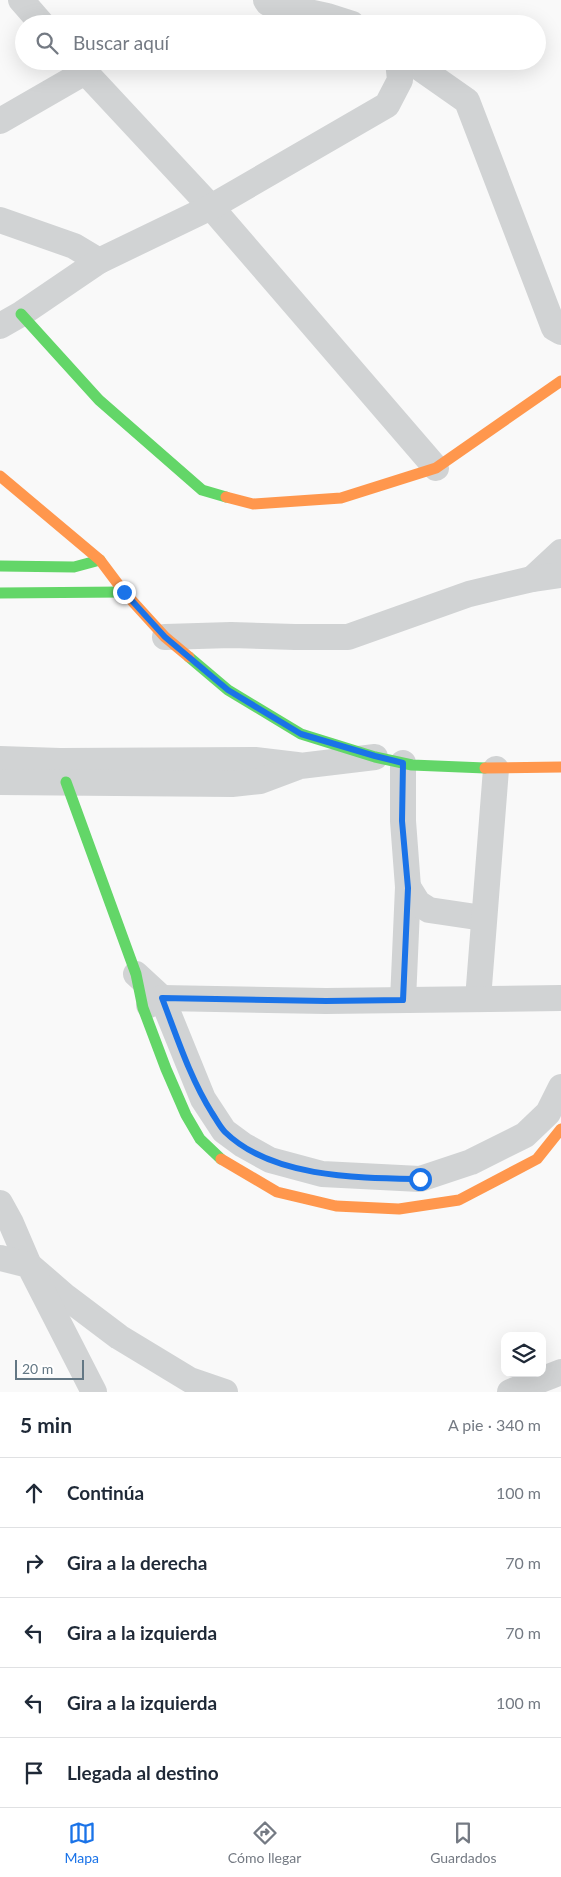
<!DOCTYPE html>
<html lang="es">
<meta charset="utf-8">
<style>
body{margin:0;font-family:Lato,sans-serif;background:#f2f2f3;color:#1f2937}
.controls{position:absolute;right:15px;bottom:15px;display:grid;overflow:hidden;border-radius:10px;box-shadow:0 5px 20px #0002}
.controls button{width:45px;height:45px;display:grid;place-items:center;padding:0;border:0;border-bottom:1px solid #e0e1e3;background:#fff;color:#1f2937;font:25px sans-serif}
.scale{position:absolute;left:15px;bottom:12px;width:69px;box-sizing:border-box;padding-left:5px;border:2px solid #637784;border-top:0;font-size:14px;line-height:18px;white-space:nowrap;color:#637784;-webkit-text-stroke:4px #fff;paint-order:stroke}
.stop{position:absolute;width:15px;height:15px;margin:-11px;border:4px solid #1a73e8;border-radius:50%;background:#fff}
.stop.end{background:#1a73e8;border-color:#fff;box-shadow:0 1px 5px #0008}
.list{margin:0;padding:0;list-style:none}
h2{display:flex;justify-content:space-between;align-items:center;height:65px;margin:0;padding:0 20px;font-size:21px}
h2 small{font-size:16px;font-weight:400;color:#747a83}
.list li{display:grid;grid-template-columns:32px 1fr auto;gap:15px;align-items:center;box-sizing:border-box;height:70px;padding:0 20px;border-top:1px solid #e0e1e3}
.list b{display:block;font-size:19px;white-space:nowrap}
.list em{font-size:16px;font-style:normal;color:#747a83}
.icon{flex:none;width:28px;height:28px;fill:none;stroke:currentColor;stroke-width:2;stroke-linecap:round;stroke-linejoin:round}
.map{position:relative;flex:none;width:561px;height:1392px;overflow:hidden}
.search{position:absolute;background:#fff;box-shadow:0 5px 20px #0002;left:15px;right:15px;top:15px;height:55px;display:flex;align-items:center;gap:12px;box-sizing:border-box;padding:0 18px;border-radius:28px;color:#747a83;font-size:19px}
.sheet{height:415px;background:#fff}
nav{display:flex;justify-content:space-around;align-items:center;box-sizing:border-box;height:70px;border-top:1px solid #e0e1e3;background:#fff;font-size:14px;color:#747a83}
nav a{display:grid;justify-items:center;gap:2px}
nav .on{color:#1a73e8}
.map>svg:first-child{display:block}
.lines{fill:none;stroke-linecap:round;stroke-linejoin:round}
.street{stroke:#d1d3d4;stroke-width:26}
.fast{stroke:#63d668;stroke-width:11}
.slow{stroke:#ff974d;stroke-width:11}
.route{stroke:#1a73e8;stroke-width:6}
</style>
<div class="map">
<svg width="561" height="1392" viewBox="0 0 561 1392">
<rect width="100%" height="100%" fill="#f9f9f9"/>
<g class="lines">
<g class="street">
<path d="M 21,0 L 42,24"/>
<path d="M 266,0 L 268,3 L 327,16 L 352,24"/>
<path d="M 75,61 L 211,207 L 436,468"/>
<path d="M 410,61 L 467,101 L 554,328 L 561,332"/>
<path d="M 0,121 L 85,72"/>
<path d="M 0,220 L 74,246 L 99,261"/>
<path d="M 0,326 L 21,314 L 99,261 L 211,207 L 387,105 L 400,80 L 398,61"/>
<path d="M 532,579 L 561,552"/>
<path d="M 165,637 L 231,635 L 295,637 L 348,637 L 469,594 L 532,579 L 561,575"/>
<path d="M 0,759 L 60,761 L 255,760 L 297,765"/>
<path d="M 403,763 L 403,821 L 408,887 L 403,1000"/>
<path d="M 0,782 L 232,784 L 260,781 L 300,766 L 375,757"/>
<path d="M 408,887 L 418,903 L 429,910 L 483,918"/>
<path d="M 136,974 L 162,998 L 203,1099 L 224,1131 L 243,1145 L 270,1160 L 322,1174 L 420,1179 L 471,1162 L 525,1135 L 548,1113 L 561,1087"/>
<path d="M 478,999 L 496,769"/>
<path d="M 149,1005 L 162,998 L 326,1001 L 561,998"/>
<path d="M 0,1203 L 11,1223 L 29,1265 L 66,1297 L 119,1337 L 190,1380 L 225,1392"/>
<path d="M 0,1258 L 29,1265 L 94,1392"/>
<path d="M 510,1392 L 561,1372"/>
</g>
<g class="fast">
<path d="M 21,314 L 99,400 L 202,490 L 226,497"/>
<path d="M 0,566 L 74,567 L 100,560"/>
<path d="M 0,593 L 124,592"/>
<path d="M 189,657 L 228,690 L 301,734 L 375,757 L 412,765 L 485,768"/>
<path d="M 66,782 L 136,974 L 143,1008 L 166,1069 L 186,1115 L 200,1139 L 221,1159"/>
</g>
<g class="slow">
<path d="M 0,476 L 100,560 L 124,592 L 165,637 L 189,657"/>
<path d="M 226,497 L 253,504 L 341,498 L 436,468 L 561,381"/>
<path d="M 485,768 L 561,767"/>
<path d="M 221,1159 L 277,1192 L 336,1206 L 399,1209 L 459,1200 L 537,1159 L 561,1129"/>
</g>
</g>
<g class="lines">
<path class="route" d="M 124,592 L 165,637 L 228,690 L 301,734 L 375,756 L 403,763 L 402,821 L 408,888 L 403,1000 L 326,1001 L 162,998 C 177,1037 190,1078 212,1113 C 216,1119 220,1127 225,1132 C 272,1178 358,1178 420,1179"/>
</g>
</svg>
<div class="controls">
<button><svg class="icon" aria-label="layers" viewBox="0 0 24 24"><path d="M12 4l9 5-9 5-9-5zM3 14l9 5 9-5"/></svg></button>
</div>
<div class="scale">20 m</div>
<div class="stop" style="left:420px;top:1179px"></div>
<div class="stop end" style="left:124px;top:592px"></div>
<div class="search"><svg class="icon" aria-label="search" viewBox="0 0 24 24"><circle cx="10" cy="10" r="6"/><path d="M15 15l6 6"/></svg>Buscar aquí</div>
</div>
<section class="sheet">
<h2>5 min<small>A pie · 340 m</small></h2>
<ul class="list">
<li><svg class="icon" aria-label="ahead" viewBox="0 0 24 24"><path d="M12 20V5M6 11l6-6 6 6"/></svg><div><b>Continúa</b></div><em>100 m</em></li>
<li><svg class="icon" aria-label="right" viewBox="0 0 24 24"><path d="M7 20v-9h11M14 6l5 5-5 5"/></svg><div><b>Gira a la derecha</b></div><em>70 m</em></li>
<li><svg class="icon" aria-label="left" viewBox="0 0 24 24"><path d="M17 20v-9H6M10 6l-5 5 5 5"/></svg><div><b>Gira a la izquierda</b></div><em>70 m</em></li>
<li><svg class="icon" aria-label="left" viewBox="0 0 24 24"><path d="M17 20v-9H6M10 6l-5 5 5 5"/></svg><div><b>Gira a la izquierda</b></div><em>100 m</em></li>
<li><svg class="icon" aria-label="arrive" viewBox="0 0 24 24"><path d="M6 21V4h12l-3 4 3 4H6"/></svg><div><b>Llegada al destino</b></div></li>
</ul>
</section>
<nav>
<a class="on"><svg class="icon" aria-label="map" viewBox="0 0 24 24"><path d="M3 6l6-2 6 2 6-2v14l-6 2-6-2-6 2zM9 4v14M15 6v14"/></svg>Mapa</a>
<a><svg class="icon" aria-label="directions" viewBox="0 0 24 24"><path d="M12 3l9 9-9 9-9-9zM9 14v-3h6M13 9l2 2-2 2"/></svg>Cómo llegar</a>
<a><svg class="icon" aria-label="saved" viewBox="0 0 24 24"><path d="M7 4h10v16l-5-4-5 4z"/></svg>Guardados</a>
</nav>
